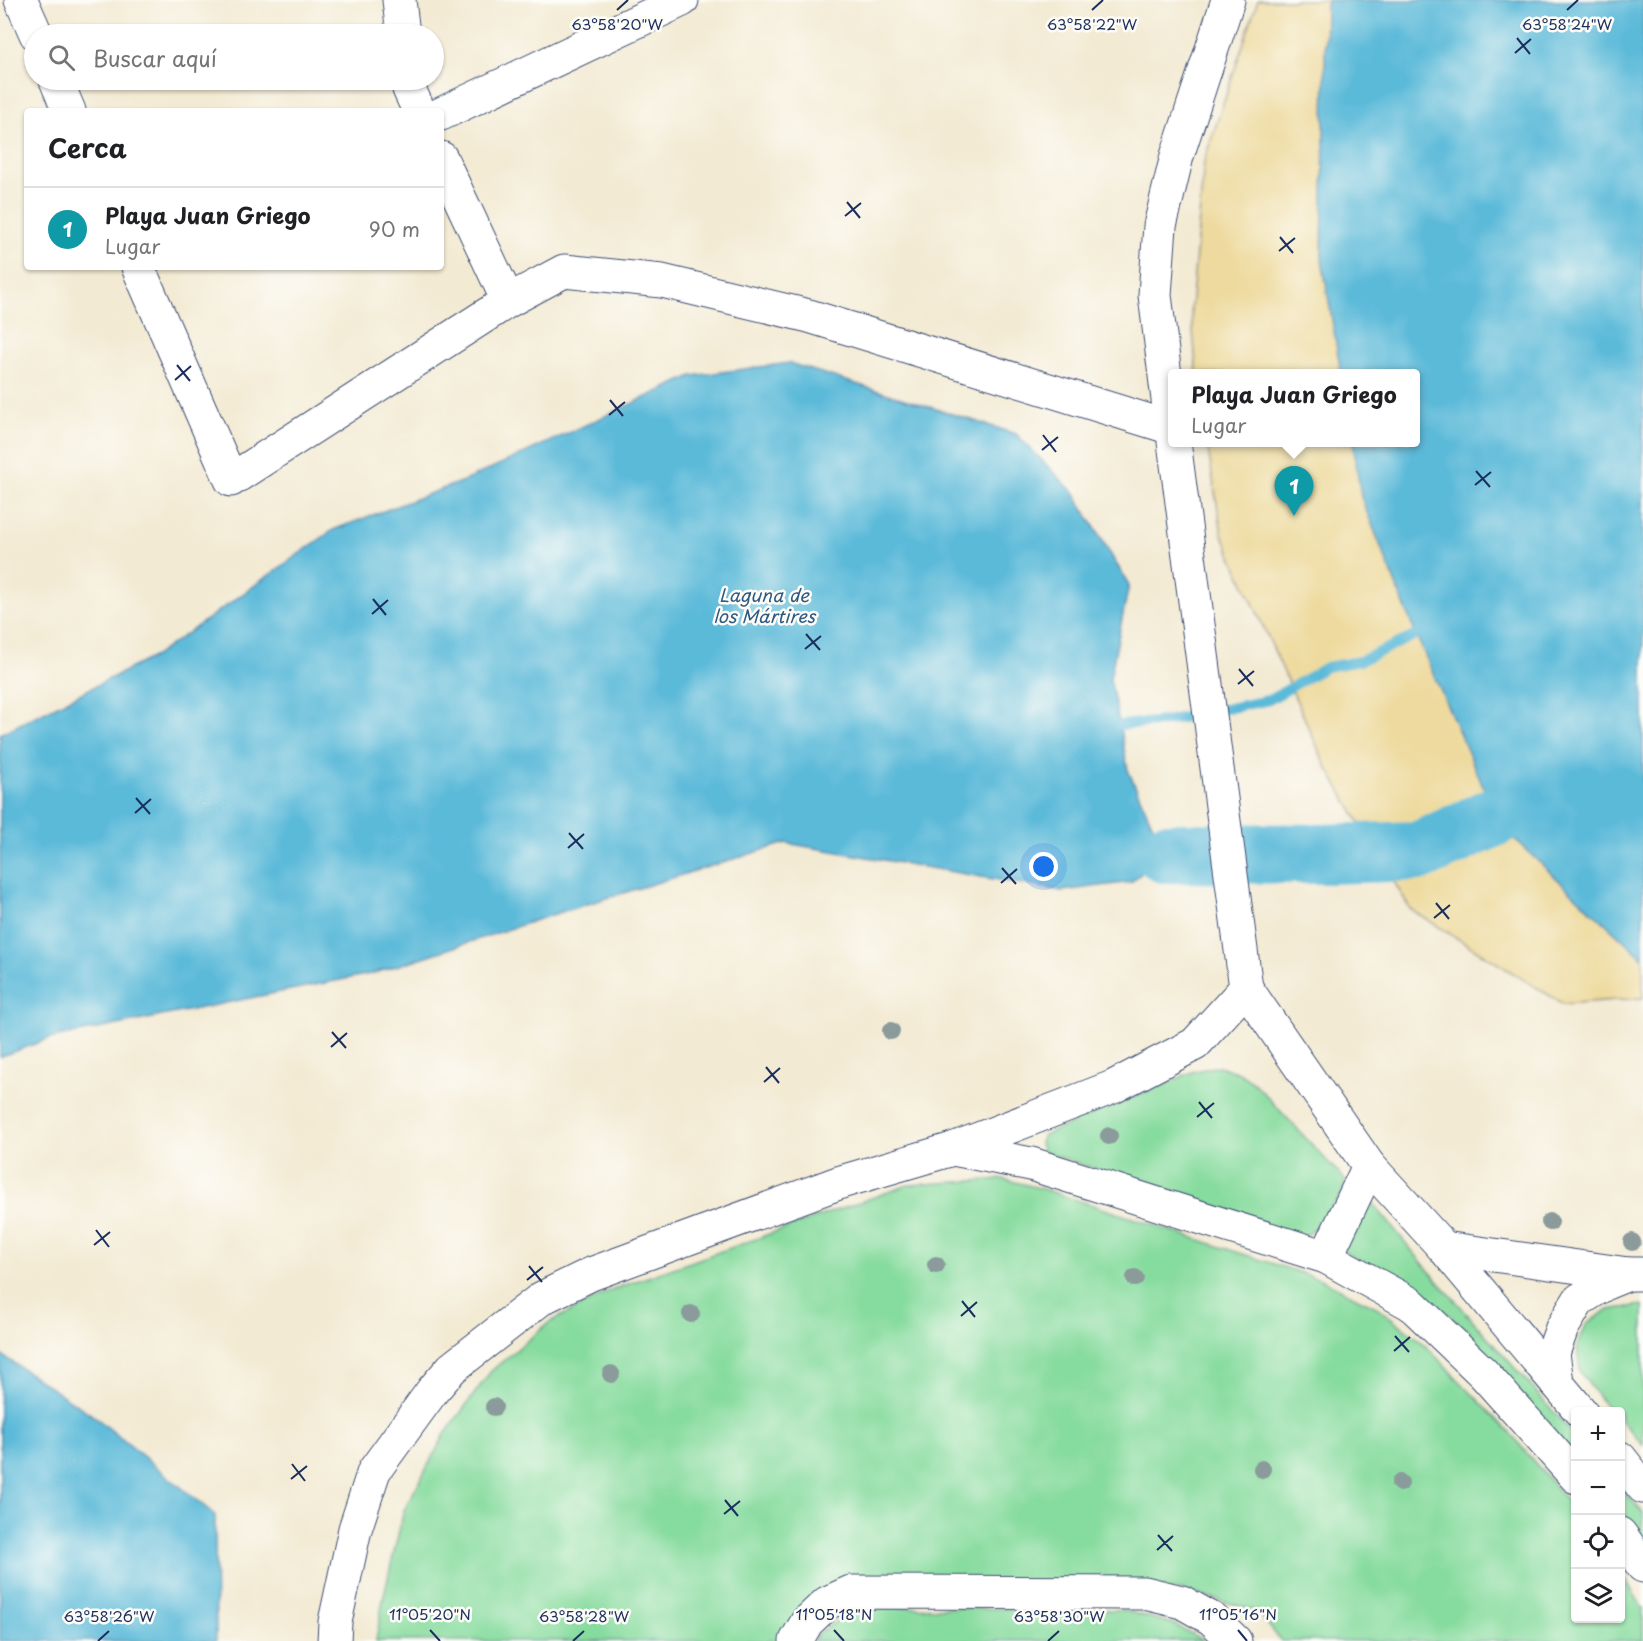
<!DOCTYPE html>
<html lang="es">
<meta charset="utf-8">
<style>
body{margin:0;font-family:"Playpen Sans",sans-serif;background:#f6f6f6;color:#202124}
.controls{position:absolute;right:18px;bottom:18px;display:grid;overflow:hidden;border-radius:6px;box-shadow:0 2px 4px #0004}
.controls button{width:54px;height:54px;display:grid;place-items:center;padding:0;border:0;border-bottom:2px solid #e0e0e0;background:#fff;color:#202124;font:30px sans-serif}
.you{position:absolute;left:1044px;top:867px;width:21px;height:21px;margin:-15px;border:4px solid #fff;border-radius:50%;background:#1a73e8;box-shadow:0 0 0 9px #1a73e833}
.badge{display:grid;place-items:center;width:39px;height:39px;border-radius:50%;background:#c8321e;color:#fff;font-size:20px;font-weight:700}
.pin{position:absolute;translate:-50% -50px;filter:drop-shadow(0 2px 3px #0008)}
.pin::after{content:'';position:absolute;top:32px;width:21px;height:18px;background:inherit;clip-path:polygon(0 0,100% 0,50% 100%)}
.popup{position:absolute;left:1168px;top:369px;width:252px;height:78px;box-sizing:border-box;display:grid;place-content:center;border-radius:6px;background:#fff;filter:drop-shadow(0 2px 4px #0005);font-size:20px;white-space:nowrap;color:#757577}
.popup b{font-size:22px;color:#202124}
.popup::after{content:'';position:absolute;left:50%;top:100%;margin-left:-12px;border:12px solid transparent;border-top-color:#fff}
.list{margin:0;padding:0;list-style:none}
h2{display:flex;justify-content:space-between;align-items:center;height:78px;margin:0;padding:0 24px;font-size:26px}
h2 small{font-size:20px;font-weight:400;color:#757577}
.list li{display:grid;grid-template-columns:39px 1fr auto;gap:18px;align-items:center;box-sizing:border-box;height:84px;padding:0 24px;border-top:2px solid #e0e0e0}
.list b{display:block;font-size:22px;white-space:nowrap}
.list p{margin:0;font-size:20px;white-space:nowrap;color:#757577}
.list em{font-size:20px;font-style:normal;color:#757577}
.icon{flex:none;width:33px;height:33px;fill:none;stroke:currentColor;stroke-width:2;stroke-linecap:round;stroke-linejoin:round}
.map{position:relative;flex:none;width:1643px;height:1641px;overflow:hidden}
.search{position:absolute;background:#fff;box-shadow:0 2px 4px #0004;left:24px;top:24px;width:420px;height:66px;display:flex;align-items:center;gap:15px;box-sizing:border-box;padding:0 21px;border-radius:33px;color:#757577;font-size:22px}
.panel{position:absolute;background:#fff;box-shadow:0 2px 4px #0004;left:24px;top:108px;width:420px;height:162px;border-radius:6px}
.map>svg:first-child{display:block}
.green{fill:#86db9e;stroke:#50857e;stroke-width:1.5}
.sand{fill:#eeda9e;stroke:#84847e;stroke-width:1.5}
.water{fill:#5bbad9;stroke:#3b749c;stroke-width:1.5}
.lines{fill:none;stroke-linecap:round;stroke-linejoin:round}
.stream{stroke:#5bbad9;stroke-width:10}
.river{stroke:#5bbad9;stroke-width:60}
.minor-casing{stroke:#3b4b70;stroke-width:35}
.minor{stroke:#fff;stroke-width:33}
.tree{fill:#8b9b9b}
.ticks{fill:none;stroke:#1b2f5e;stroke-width:2}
.labels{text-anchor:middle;stroke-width:5;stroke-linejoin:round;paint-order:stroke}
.water-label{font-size:18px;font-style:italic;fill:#2e5983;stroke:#fdfcf7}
.ticks-label{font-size:15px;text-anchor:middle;fill:#1b2f5e;stroke:#fdfcf7;stroke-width:5;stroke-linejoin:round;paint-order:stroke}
</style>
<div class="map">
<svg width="1643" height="1641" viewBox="0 0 1643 1641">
<rect width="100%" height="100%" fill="#fdfcf7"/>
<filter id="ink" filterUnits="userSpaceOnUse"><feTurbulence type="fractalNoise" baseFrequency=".0167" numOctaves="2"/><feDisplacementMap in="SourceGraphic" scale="12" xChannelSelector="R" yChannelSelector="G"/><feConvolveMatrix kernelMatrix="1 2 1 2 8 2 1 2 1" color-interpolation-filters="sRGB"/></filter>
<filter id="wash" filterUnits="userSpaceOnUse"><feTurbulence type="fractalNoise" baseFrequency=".008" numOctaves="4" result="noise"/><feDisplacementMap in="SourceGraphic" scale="24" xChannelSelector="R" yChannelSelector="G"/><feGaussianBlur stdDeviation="1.35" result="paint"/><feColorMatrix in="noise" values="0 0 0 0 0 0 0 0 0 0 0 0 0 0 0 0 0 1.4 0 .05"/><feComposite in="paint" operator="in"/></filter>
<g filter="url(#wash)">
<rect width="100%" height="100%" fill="#f3ead3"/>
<g class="green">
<path d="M 1219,1066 L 1239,1073 L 1256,1085 L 1345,1180 L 1343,1193 L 1309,1234 L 1301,1237 L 1044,1152 C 1039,1145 1039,1142 1044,1135 L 1195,1071 Z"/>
<path d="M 1003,1179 L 1043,1189 L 1320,1279 L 1378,1308 L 1420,1340 L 1508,1431 L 1575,1510 L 1576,1618 L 1620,1618 L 1621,1572 L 1643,1609 L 1643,1641 L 1281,1641 L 1257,1611 L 1181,1590 L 937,1579 L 798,1614 L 777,1641 L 376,1641 L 383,1599 L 404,1510 L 445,1434 L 491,1371 L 550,1322 L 614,1289 L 908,1185 Z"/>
<path d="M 1371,1201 L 1424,1265 L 1575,1436 L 1575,1457 L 1467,1331 L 1442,1309 L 1410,1287 L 1340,1250 Z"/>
<path d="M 1643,1305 L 1643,1445 L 1621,1421 L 1620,1412 L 1611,1411 L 1603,1403 L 1580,1372 L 1577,1346 L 1587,1323 L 1608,1310 Z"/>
<path d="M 1620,1487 L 1643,1513 L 1643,1537 L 1621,1510 Z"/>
<path d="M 885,1607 L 1122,1610 L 1174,1624 L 1204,1641 L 813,1641 L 818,1634 L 849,1612 Z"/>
</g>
<g class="sand">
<path d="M 1258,0 L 1328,0 L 1326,5 L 1322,260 L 1341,373 L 1197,374 L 1191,310 L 1204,161 Z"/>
<path d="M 1207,443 L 1353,443 L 1362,497 L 1501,827 L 1643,958 L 1643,998 L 1563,1004 L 1410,909 L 1325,764 L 1222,534 Z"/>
</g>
<g class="water">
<path d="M 1328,0 L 1643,0 L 1643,958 L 1501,827 L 1416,635 L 1361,497 L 1353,443 L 1416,442 L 1416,374 L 1341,373 L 1322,260 L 1326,5 Z"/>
<path d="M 789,363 L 1016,434 L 1074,493 L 1129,585 L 1110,678 L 1128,770 L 1165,853 L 1131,882 L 1062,891 L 786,843 L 555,914 L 375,973 L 48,1039 L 0,1057 L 0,734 L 155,656 L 333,530 L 466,480 L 692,376 Z"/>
<path d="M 0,1354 L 94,1416 L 215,1515 L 216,1641 L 0,1641 Z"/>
</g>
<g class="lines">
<path class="stream" d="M 1120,725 L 1166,721 L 1269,700 L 1326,667 L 1360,661 L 1416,635"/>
<path class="river" d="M 1165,853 L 1325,854 L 1420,851 L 1496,816"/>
</g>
</g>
<g filter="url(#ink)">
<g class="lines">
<defs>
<g id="minor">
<path d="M 21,0 L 36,34"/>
<path d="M 399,0 L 403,34"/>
<path d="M 56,80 L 69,111"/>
<path d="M 408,80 L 409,89 L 419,111"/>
<path d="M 441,114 L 682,0"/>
<path d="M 441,158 L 508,301"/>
<path d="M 138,267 L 231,480 L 508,301 L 564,271 L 662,281 L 809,316 L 1172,428"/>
<path d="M 1172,432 L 1155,295 L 1160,226 L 1177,156 L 1228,0"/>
<path d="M 1246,988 L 1369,1166 L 1444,1248 L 1581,1412"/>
<path d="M 953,1149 L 1031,1164 L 1326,1257 L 1411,1304 L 1483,1373 L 1576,1477"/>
<path d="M 1444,1248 L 1628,1274 L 1643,1274"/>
<path d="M 1326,1257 L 1369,1166"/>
<path d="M 1557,1383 L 1553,1353 L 1562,1328 L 1579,1300 L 1606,1283 L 1628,1274"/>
<path d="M 1620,1458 L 1643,1487"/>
<path d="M 1620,1534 L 1643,1566"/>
<path d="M 334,1641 L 335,1622 L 355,1529 L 374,1471 L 433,1390 L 452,1368 L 542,1298 L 591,1274 L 841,1182 L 953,1149 L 1113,1087 L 1195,1044 L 1246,988 L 1174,442"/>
<path d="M 796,1641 L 807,1622 L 827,1603 L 851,1592 L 1145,1593 L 1182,1602 L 1212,1619 L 1235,1641"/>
</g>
</defs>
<use href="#minor" class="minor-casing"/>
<use href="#minor" class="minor"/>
</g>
<g class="tree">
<circle cx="891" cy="1031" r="9"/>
<circle cx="1109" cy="1136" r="9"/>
<circle cx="1550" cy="1222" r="9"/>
<circle cx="1632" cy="1242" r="9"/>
<circle cx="936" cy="1265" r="9"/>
<circle cx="1135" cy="1278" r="9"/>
<circle cx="691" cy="1314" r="9"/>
<circle cx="611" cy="1374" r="9"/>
<circle cx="494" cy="1407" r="9"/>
<circle cx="1262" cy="1469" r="9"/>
<circle cx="1400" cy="1483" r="9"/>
</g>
</g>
<path class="ticks" d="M 617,10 L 628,0M 1092,10 L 1103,0M 1567,10 L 1578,0M 1517,38 L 1530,54M 1515,53 L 1531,39M 847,202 L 860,218M 845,216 L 861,203M 1280,237 L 1293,253M 1279,251 L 1295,238M 177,365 L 190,381M 175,380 L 191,366M 610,400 L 623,416M 609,415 L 625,402M 1043,435 L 1056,452M 1042,450 L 1058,437M 1476,471 L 1490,487M 1475,485 L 1491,472M 373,599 L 386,615M 372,614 L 388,600M 806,634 L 820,650M 805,649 L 821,636M 1239,669 L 1253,686M 1238,684 L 1254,671M 136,798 L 150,814M 135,813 L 151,799M 569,833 L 583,849M 568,848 L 584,834M 1002,868 L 1016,884M 1001,883 L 1017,869M 1436,903 L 1449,919M 1434,918 L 1450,905M 332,1032 L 346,1048M 331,1047 L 347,1033M 766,1067 L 779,1083M 764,1082 L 780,1068M 1199,1102 L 1212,1118M 1197,1117 L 1214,1103M 96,1230 L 109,1247M 94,1245 L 110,1232M 529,1266 L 542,1282M 527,1280 L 543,1267M 962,1301 L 975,1317M 961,1316 L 977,1302M 1395,1336 L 1409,1352M 1394,1351 L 1410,1337M 292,1464 L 305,1481M 291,1479 L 307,1466M 725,1500 L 738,1516M 724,1514 L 740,1501M 1158,1535 L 1172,1551M 1157,1550 L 1173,1536M 430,1630 L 440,1641M 834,1630 L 844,1641M 1238,1630 L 1247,1641M 98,1641 L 109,1631M 573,1641 L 584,1631M 1048,1641 L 1059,1631"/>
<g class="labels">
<g class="water-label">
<text x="764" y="602">Laguna de<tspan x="764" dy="21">los Mártires</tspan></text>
</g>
</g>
<g class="ticks-label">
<text x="617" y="30">63°58'20"W</text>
<text x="1092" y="30">63°58'22"W</text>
<text x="1567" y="30">63°58'24"W</text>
<text x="430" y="1620">11°05'20"N</text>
<text x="834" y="1620">11°05'18"N</text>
<text x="1238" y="1620">11°05'16"N</text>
<text x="109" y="1622">63°58'26"W</text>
<text x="584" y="1622">63°58'28"W</text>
<text x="1059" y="1622">63°58'30"W</text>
</g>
</svg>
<div class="controls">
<button>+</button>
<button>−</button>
<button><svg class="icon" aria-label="locate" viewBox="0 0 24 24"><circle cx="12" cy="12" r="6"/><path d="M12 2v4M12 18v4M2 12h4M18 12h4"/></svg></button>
<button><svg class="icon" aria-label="layers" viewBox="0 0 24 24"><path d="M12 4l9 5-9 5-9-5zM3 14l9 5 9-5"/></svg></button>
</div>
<div class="you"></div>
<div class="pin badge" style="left:1294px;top:516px;background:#0f9aa8">1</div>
<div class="popup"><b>Playa Juan Griego</b>Lugar</div>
<div class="search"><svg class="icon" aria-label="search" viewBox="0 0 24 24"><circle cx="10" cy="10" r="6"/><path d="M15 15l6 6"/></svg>Buscar aquí</div>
<section class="panel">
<h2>Cerca<small></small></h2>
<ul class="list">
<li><span class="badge" style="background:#0f9aa8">1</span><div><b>Playa Juan Griego</b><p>Lugar</p></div><em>90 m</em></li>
</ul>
</section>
</div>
